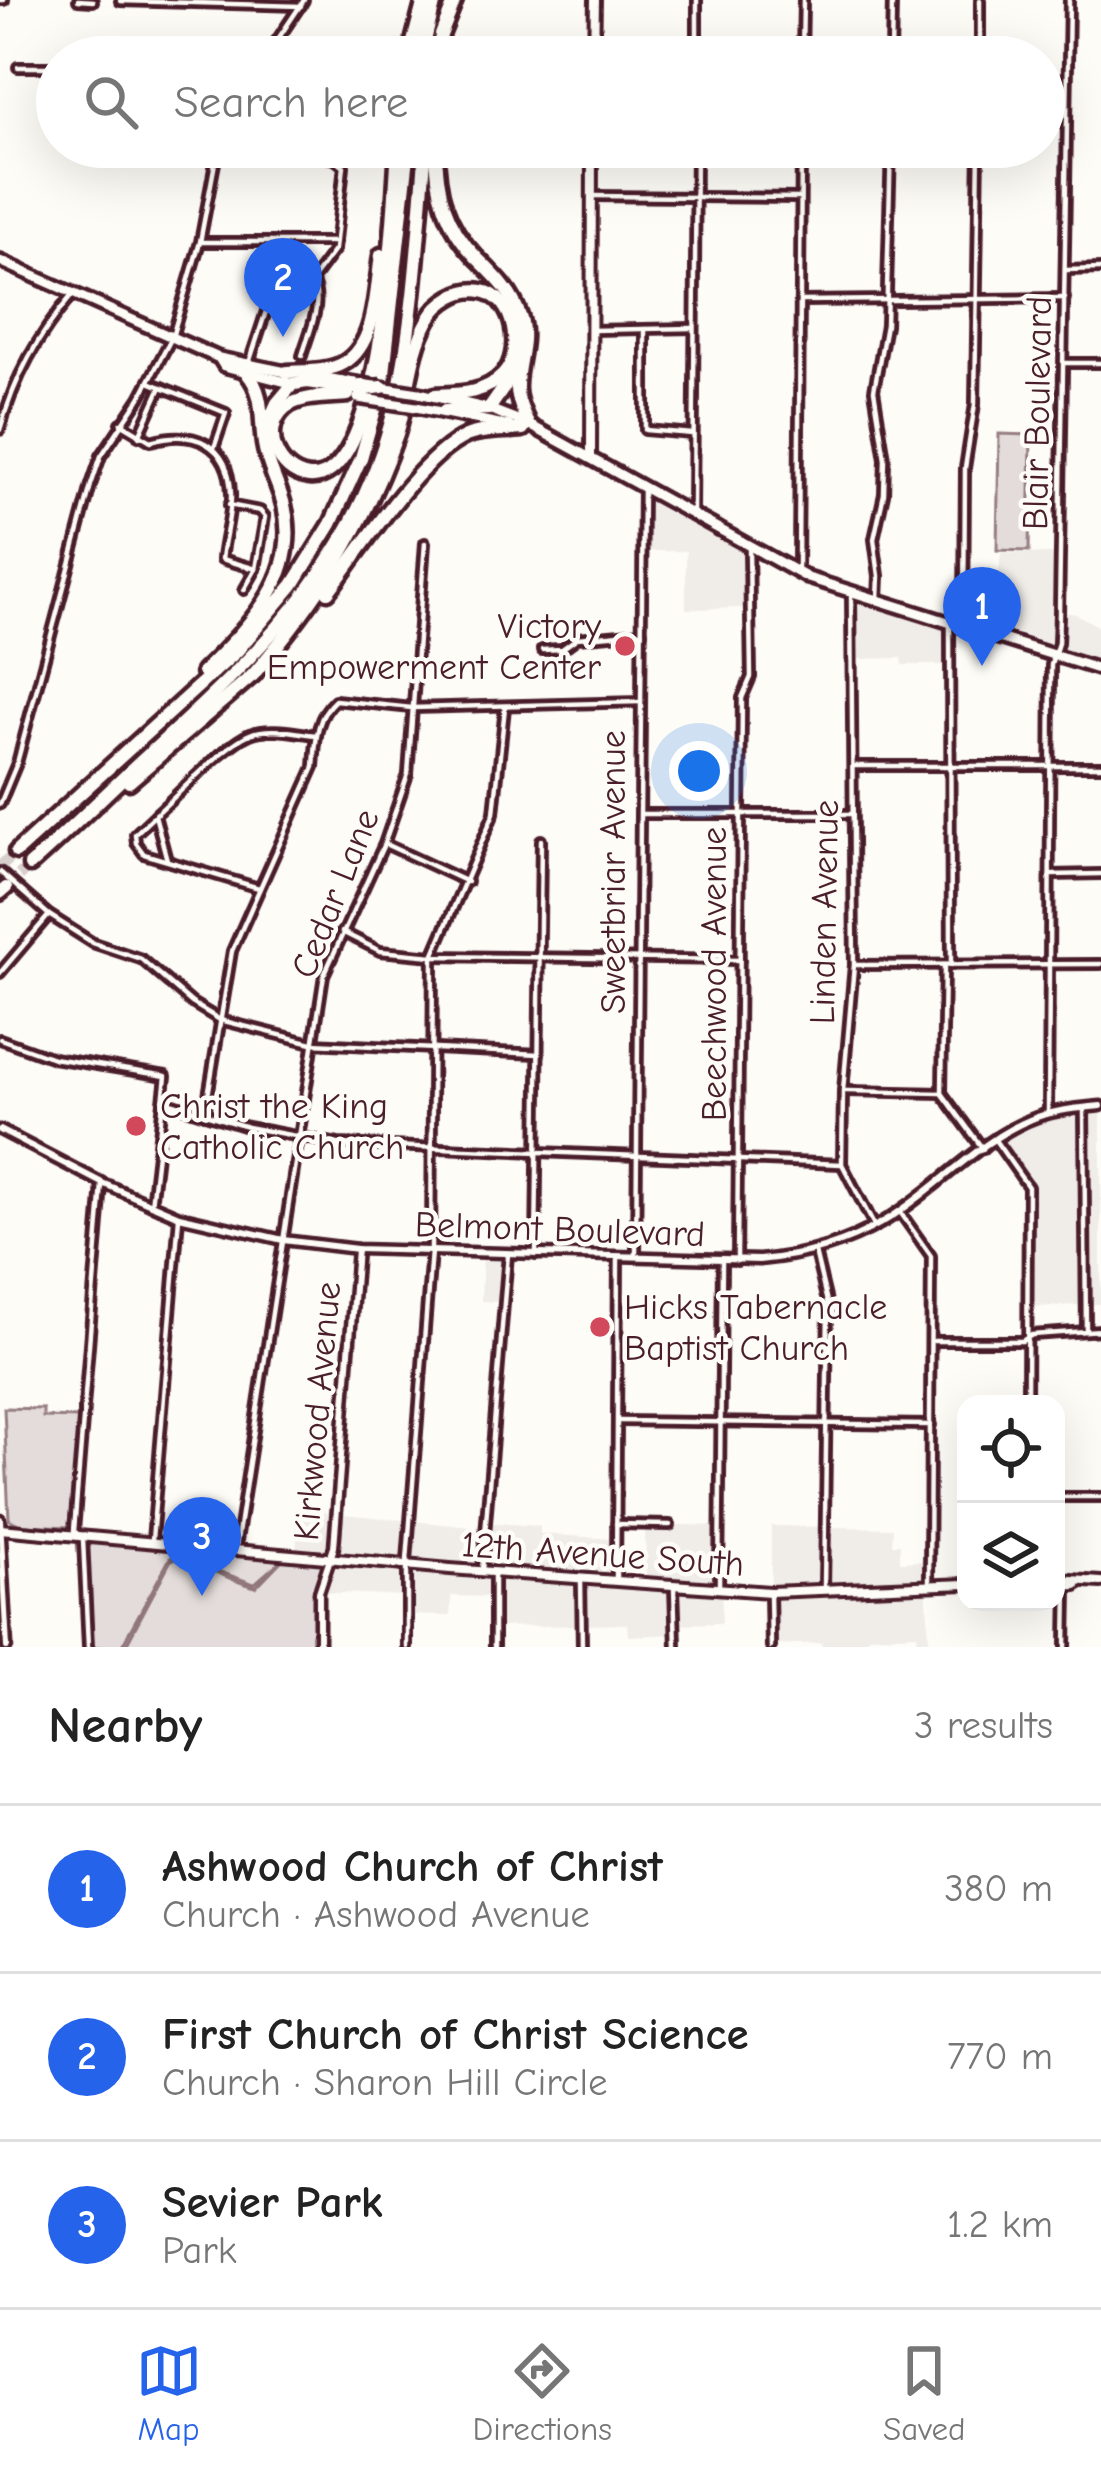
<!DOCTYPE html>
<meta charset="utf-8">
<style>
body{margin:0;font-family:"Comic Neue",sans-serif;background:#f2f2f2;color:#222}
.controls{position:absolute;right:36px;bottom:36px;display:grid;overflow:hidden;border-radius:24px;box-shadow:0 12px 48px #0002}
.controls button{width:108px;height:108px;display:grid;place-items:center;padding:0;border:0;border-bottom:3px solid #e0e0e0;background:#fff;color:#222;font:60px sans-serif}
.you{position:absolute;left:699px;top:771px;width:42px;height:42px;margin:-30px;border:9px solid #fff;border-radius:50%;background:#1a73e8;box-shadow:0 0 0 18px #1a73e833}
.badge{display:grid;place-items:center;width:78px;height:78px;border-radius:50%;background:#2563eb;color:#fff;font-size:39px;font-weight:700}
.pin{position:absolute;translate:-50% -99px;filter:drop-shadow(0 3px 6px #0008)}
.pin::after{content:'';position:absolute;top:63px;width:42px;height:36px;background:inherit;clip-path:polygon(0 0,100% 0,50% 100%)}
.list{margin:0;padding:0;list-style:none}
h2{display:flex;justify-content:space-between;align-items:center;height:156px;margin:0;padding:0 48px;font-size:51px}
h2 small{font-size:39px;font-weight:400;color:#767676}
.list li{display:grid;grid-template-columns:78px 1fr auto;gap:36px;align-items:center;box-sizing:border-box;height:168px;padding:0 48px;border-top:3px solid #e0e0e0}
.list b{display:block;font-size:45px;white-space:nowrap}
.list p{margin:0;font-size:39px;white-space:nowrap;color:#767676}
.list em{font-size:39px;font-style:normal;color:#767676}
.icon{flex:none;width:66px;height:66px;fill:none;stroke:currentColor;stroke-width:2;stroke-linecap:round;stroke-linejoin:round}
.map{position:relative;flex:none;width:1101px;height:1647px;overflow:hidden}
.search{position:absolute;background:#fff;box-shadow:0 12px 48px #0002;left:36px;right:36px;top:36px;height:132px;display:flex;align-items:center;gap:30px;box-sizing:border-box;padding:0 42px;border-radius:66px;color:#767676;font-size:45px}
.sheet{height:660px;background:#fff}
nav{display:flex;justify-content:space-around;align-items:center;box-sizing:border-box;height:168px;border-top:3px solid #e0e0e0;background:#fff;font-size:33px;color:#767676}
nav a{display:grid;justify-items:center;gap:6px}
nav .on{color:#2563eb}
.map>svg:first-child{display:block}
.built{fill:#f0ece8}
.green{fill:#e3dcda;stroke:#967e82;stroke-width:3}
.water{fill:#c0b1b1;stroke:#91777b;stroke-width:3}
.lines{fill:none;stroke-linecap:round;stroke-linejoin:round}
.motorway-tunnel{stroke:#d9d0ce;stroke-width:12;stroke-dasharray:12 6;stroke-linecap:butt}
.minor-casing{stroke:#4a1f2b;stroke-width:14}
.tertiary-casing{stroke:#4a1f2b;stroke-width:15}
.secondary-casing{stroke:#4a1f2b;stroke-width:16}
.primary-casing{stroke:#4a1f2b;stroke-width:18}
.motorway-casing{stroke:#4a1f2b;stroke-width:21}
.minor{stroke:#fdfcf7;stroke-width:4.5}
.tertiary{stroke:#fdfcf7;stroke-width:6}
.secondary{stroke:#fdfcf7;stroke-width:8}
.primary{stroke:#fdfcf7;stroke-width:9}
.motorway{stroke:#fdfcf7;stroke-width:12}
.primary-bridge-casing{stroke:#4a1f2b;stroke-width:18;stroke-linecap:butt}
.motorway-bridge-casing{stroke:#4a1f2b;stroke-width:21;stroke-linecap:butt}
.primary-bridge{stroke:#fdfcf7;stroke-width:9}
.motorway-bridge{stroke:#fdfcf7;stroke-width:12}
.poi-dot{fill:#d1495b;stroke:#fdfcf7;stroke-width:4.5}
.labels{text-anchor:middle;stroke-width:9;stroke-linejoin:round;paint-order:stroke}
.street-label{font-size:36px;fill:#4a1f2b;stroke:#fdfcf7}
.poi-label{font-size:36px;fill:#4a1f2b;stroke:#fdfcf7;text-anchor:start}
</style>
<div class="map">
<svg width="1101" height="1647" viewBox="0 0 1101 1647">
<rect width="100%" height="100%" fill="#fdfcf7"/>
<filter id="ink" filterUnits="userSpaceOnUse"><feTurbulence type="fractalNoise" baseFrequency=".00833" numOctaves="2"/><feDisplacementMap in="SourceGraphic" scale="24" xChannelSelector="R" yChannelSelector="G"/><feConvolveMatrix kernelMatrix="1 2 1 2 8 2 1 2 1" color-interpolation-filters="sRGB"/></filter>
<g filter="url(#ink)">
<g class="built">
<path d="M 646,500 L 743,552 L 743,608 L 686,609 L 686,551 L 645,551 Z"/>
<path d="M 1001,553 L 1054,554 L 1052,610 L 1076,614 L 1101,628 L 1101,662 L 994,625 Z"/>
<path d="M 856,601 L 945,628 L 945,665 L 903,665 L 902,658 L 856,659 Z"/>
<path d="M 1101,1106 L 1101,1304 L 1028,1307 L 1028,1187 L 995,1140 L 1037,1117 Z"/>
<path d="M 483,1253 L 508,1254 L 504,1302 L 481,1301 Z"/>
<path d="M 306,1510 L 480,1528 L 481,1522 L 540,1526 L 540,1534 L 616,1539 L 616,1580 L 646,1581 L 645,1524 L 720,1526 L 722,1623 L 676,1624 L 676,1634 L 628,1636 L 627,1624 L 494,1627 L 494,1597 L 451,1596 L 450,1616 L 407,1615 L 406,1596 L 319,1592 L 330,1559 L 296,1553 L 299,1511 Z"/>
<path d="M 771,1526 L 893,1528 L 892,1544 L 900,1544 L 900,1562 L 925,1561 L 929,1640 L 918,1641 L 917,1634 L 868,1636 L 868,1647 L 822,1647 L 821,1643 L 771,1645 Z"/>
</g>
<g class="green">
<path d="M 999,434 L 1031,435 L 1029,551 L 997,550 Z"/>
<path d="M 4,1408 L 43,1409 L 43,1417 L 80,1418 L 71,1527 L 20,1525 L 9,1519 Z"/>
<path d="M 85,1539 L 245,1551 L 323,1561 L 317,1587 L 316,1647 L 91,1647 Z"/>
</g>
<path class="water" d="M 185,1555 L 198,1564 L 254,1584 L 284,1558 L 256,1587 C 230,1583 191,1555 171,1560 L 127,1643 L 121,1647 L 170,1558 Z"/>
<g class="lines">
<g class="motorway-tunnel">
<path d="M 0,867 L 16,852"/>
<path d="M 6,888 L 30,865"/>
</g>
<defs>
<g id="minor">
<path d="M 0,0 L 4,0"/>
<path d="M 78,0 L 93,1"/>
<path d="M 120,1 L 301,6"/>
<path d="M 175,57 C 213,49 228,36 265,57"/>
<path d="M 266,57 L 304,0"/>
<path d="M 697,57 L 697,0"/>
<path d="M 802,57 L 803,0"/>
<path d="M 891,57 L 892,0"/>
<path d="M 980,57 L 980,0"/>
<path d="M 18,67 L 57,67"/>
<path d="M 282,147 L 335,159 L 344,166 L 335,249 L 312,280"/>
<path d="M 592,196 L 800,198"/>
<path d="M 201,242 L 333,242"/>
<path d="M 1066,270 L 1101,269"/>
<path d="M 801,301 L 1065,298"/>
<path d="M 645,329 L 645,430 L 693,434"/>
<path d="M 592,330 L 694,328"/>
<path d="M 249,363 L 276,281 L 288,277 L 312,280 C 324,303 309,332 302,356"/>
<path d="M 1065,363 L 1101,363"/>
<path d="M 149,382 L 226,413 L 214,448"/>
<path d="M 121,423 L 151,441 C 193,429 229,443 231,493 C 232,513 224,538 222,559 L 256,569"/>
<path d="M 0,430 C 15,376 37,337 73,294"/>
<path d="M 139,436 L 161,387"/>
<path d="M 229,505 L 260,511 L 265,517 L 256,569 L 244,590"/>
<path d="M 693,511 L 696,147"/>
<path d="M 798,568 L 801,147"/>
<path d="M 851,593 L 854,965 L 843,1091 L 842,1164 L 875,1227"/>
<path d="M 878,599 L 879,576 L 874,539 L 884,494 L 885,459 L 874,390 L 886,325 L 891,147"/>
<path d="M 950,622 L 951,965"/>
<path d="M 964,625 L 965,468 L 975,404 L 979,147"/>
<path d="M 542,650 L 562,649 L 577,638 L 642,632"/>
<path d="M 855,766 L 1101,766"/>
<path d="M 0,804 L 17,763 L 91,485 L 101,456 L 140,398 L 172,337 L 200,242 L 218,147"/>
<path d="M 642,814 L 851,814"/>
<path d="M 153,817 L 135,834 L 136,843 L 144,854 L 259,888"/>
<path d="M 385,844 L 467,882"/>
<path d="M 167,860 L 155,815 C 179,794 224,745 250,734 C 270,726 297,733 317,735"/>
<path d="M 0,872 L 49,915 L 93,943 L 141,959 L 192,1003 L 220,1020 L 312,1043 L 539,1054"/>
<path d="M 1050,875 L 1101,874"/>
<path d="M 342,932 L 380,951 L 433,956 L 740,960"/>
<path d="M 855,965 L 1101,964"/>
<path d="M 944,965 L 942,1093 L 983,1149"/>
<path d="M 0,973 L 49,915"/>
<path d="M 0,1039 L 53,1058 L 166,1076 L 151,1205"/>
<path d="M 846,1091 L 942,1093"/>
<path d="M 164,1101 L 247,1127 L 338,1144 L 842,1164"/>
<path d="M 1084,1109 L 1086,1331"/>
<path d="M 1048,1113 L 1051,665 L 1058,643 L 1059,614 L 1069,0"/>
<path d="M 205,1114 L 232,951 L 314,767 C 316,742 315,718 335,700 L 412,708 L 641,702"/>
<path d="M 995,1140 L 1028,1187 L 1027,1404"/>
<path d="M 900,1212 L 931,1256 L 929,1586"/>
<path d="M 815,1252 L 828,1306 L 824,1589"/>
<path d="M 536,1255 L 541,840"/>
<path d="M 636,1256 L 643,488"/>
<path d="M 737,1261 L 742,698 L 751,677 L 749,549"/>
<path d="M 934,1341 L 1022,1341 L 1032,1335 L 1101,1330"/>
<path d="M 619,1421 L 931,1425"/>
<path d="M 1056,1497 L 1101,1497"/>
<path d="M 616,1524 L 670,1525"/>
<path d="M 152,1540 L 179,1217"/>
<path d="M 236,1547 L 324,975 L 384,844 L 408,774 L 425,543"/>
<path d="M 482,1571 L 508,1254"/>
<path d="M 494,1575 L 494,1647"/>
<path d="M 616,1580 L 618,1256"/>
<path d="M 581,1581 L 582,1647"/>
<path d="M 674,1587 L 676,1647"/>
<path d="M 719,1588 L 722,1261"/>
<path d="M 770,1593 L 771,1647"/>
<path d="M 88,1647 L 83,1539 L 74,1531 L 102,1184"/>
<path d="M 407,1647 L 407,1561 L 431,1251 L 433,956 L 494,813 L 505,707"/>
<path d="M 1066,1647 L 1067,1587"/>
</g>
<g id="tertiary">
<path d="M 0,1130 L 102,1183 L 179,1216 L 283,1240 L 357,1249 L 759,1260 C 803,1256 844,1245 883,1222 C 935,1192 979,1138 1037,1117 C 1057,1110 1079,1108 1101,1106"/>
<path d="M 0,1519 L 7,1647"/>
<path d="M 319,1647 L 319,1592 L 334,1547 L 357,1249"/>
</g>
<g id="secondary">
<path d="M 594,57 L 595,0"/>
<path d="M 591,456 L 592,147"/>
<path d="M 0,1529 L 450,1569 L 770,1592 L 966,1584"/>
<path d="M 1056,1579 L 1101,1582"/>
<path d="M 1056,1586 L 1076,1585"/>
</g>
<g id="primary">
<path d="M 0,261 L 219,358 L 224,366 L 298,385"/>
<path d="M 219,358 L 291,373"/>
<path d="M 307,375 L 361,384"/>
<path d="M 419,393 L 489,409 L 528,424 L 808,578 L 1101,670"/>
<path d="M 416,407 L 509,426"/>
</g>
<g id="motorway">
<path d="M 409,57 L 424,0"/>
<path d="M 421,57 L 435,0"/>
<path d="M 438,57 L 441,35 L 455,0"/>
<path d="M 436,147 C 436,190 445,225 476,257 C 494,275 512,291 520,316 C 529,341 516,364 517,389 C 517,402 524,413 528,424"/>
<path d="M 287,372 C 304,371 329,372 344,363 C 377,344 376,287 381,255"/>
<path d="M 348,395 C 329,397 300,395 285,408 C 260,430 277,473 309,477 C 386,484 394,200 398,147"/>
<path d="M 445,411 L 489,409 L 514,373"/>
<path d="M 266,427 L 277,403 L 293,384 L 308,382 L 352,389"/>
<path d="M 328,592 C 361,550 419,457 466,436 C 483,429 505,431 523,429"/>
<path d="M 203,672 C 248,627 302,576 284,505 C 279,485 267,465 264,444 C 260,418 265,394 247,373"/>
<path d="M 252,676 C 318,599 363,530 397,434 C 409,397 409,353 429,319 C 439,302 461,287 482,291 C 515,297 524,353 503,375 C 485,394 459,394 435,395"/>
<path d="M 129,782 L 254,674"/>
<path d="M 16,852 L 237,651 L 293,585 L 331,524 L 361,458 L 383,382 L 409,147"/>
<path d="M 30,865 C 71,829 109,790 150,753 C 270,643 367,551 400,383 C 415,306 419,225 426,147"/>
<path d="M 0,893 L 6,888"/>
</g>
</defs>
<use href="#minor" class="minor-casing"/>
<use href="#tertiary" class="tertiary-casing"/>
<use href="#secondary" class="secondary-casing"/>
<use href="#primary" class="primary-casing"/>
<use href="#motorway" class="motorway-casing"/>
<use href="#minor" class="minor"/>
<use href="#tertiary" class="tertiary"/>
<use href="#secondary" class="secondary"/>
<use href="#primary" class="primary"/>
<use href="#motorway" class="motorway"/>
<defs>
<g id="primary-bridge">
<path d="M 361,384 L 419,393"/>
<path d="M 358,398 L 416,407"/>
</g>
<path id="motorway-bridge" d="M 359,390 L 382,387"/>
</defs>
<use href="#primary-bridge" class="primary-bridge-casing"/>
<use href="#motorway-bridge" class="motorway-bridge-casing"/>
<use href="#primary-bridge" class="primary-bridge"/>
<use href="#motorway-bridge" class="motorway-bridge"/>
</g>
</g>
<g class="poi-dot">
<circle cx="625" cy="646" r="12"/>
<circle cx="136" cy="1126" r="12"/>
<circle cx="600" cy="1327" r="12"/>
</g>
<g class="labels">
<g class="street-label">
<text transform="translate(1036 413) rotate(-89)" y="13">Blair Boulevard</text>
<text transform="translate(612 872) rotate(-90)" y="13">Sweetbriar Avenue</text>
<text transform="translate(334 893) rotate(-68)" y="13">Cedar Lane</text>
<text transform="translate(823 912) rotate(-89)" y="13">Linden Avenue</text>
<text transform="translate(713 974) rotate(-90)" y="13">Beechwood Avenue</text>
<text transform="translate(560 1228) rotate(2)" y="13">Belmont Boulevard</text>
<text transform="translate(316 1411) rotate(-85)" y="13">Kirkwood Avenue</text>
<text transform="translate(603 1553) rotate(4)" y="13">12th Avenue South</text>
</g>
<g class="poi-label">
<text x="601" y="638" text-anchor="end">Victory<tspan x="601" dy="41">Empowerment Center</tspan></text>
<text x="160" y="1118">Christ the King<tspan x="160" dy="41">Catholic Church</tspan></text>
<text x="624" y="1319">Hicks Tabernacle<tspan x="624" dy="41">Baptist Church</tspan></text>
</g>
</g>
</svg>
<div class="controls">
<button><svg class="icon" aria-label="locate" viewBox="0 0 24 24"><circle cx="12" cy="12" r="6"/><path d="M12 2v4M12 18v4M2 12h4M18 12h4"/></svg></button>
<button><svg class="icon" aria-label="layers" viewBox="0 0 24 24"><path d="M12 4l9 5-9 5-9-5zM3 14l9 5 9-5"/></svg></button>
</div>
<div class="you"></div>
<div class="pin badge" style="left:982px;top:666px">1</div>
<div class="pin badge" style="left:283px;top:337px">2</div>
<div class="pin badge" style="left:202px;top:1596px">3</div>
<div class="search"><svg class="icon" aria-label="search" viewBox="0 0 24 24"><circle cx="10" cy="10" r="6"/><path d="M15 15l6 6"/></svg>Search here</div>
</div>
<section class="sheet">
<h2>Nearby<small>3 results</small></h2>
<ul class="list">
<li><span class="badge">1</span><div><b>Ashwood Church of Christ</b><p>Church · Ashwood Avenue</p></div><em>380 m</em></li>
<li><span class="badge">2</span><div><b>First Church of Christ Science</b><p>Church · Sharon Hill Circle</p></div><em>770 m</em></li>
<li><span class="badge">3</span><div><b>Sevier Park</b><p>Park</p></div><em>1.2 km</em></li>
</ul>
</section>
<nav>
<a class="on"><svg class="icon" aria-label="map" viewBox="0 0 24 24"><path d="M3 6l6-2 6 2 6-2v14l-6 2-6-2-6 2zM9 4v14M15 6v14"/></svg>Map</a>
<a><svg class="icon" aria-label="directions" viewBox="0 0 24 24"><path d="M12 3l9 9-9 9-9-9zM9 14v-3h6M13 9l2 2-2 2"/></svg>Directions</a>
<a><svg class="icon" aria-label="saved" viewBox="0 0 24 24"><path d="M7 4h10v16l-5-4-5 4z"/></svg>Saved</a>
</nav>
